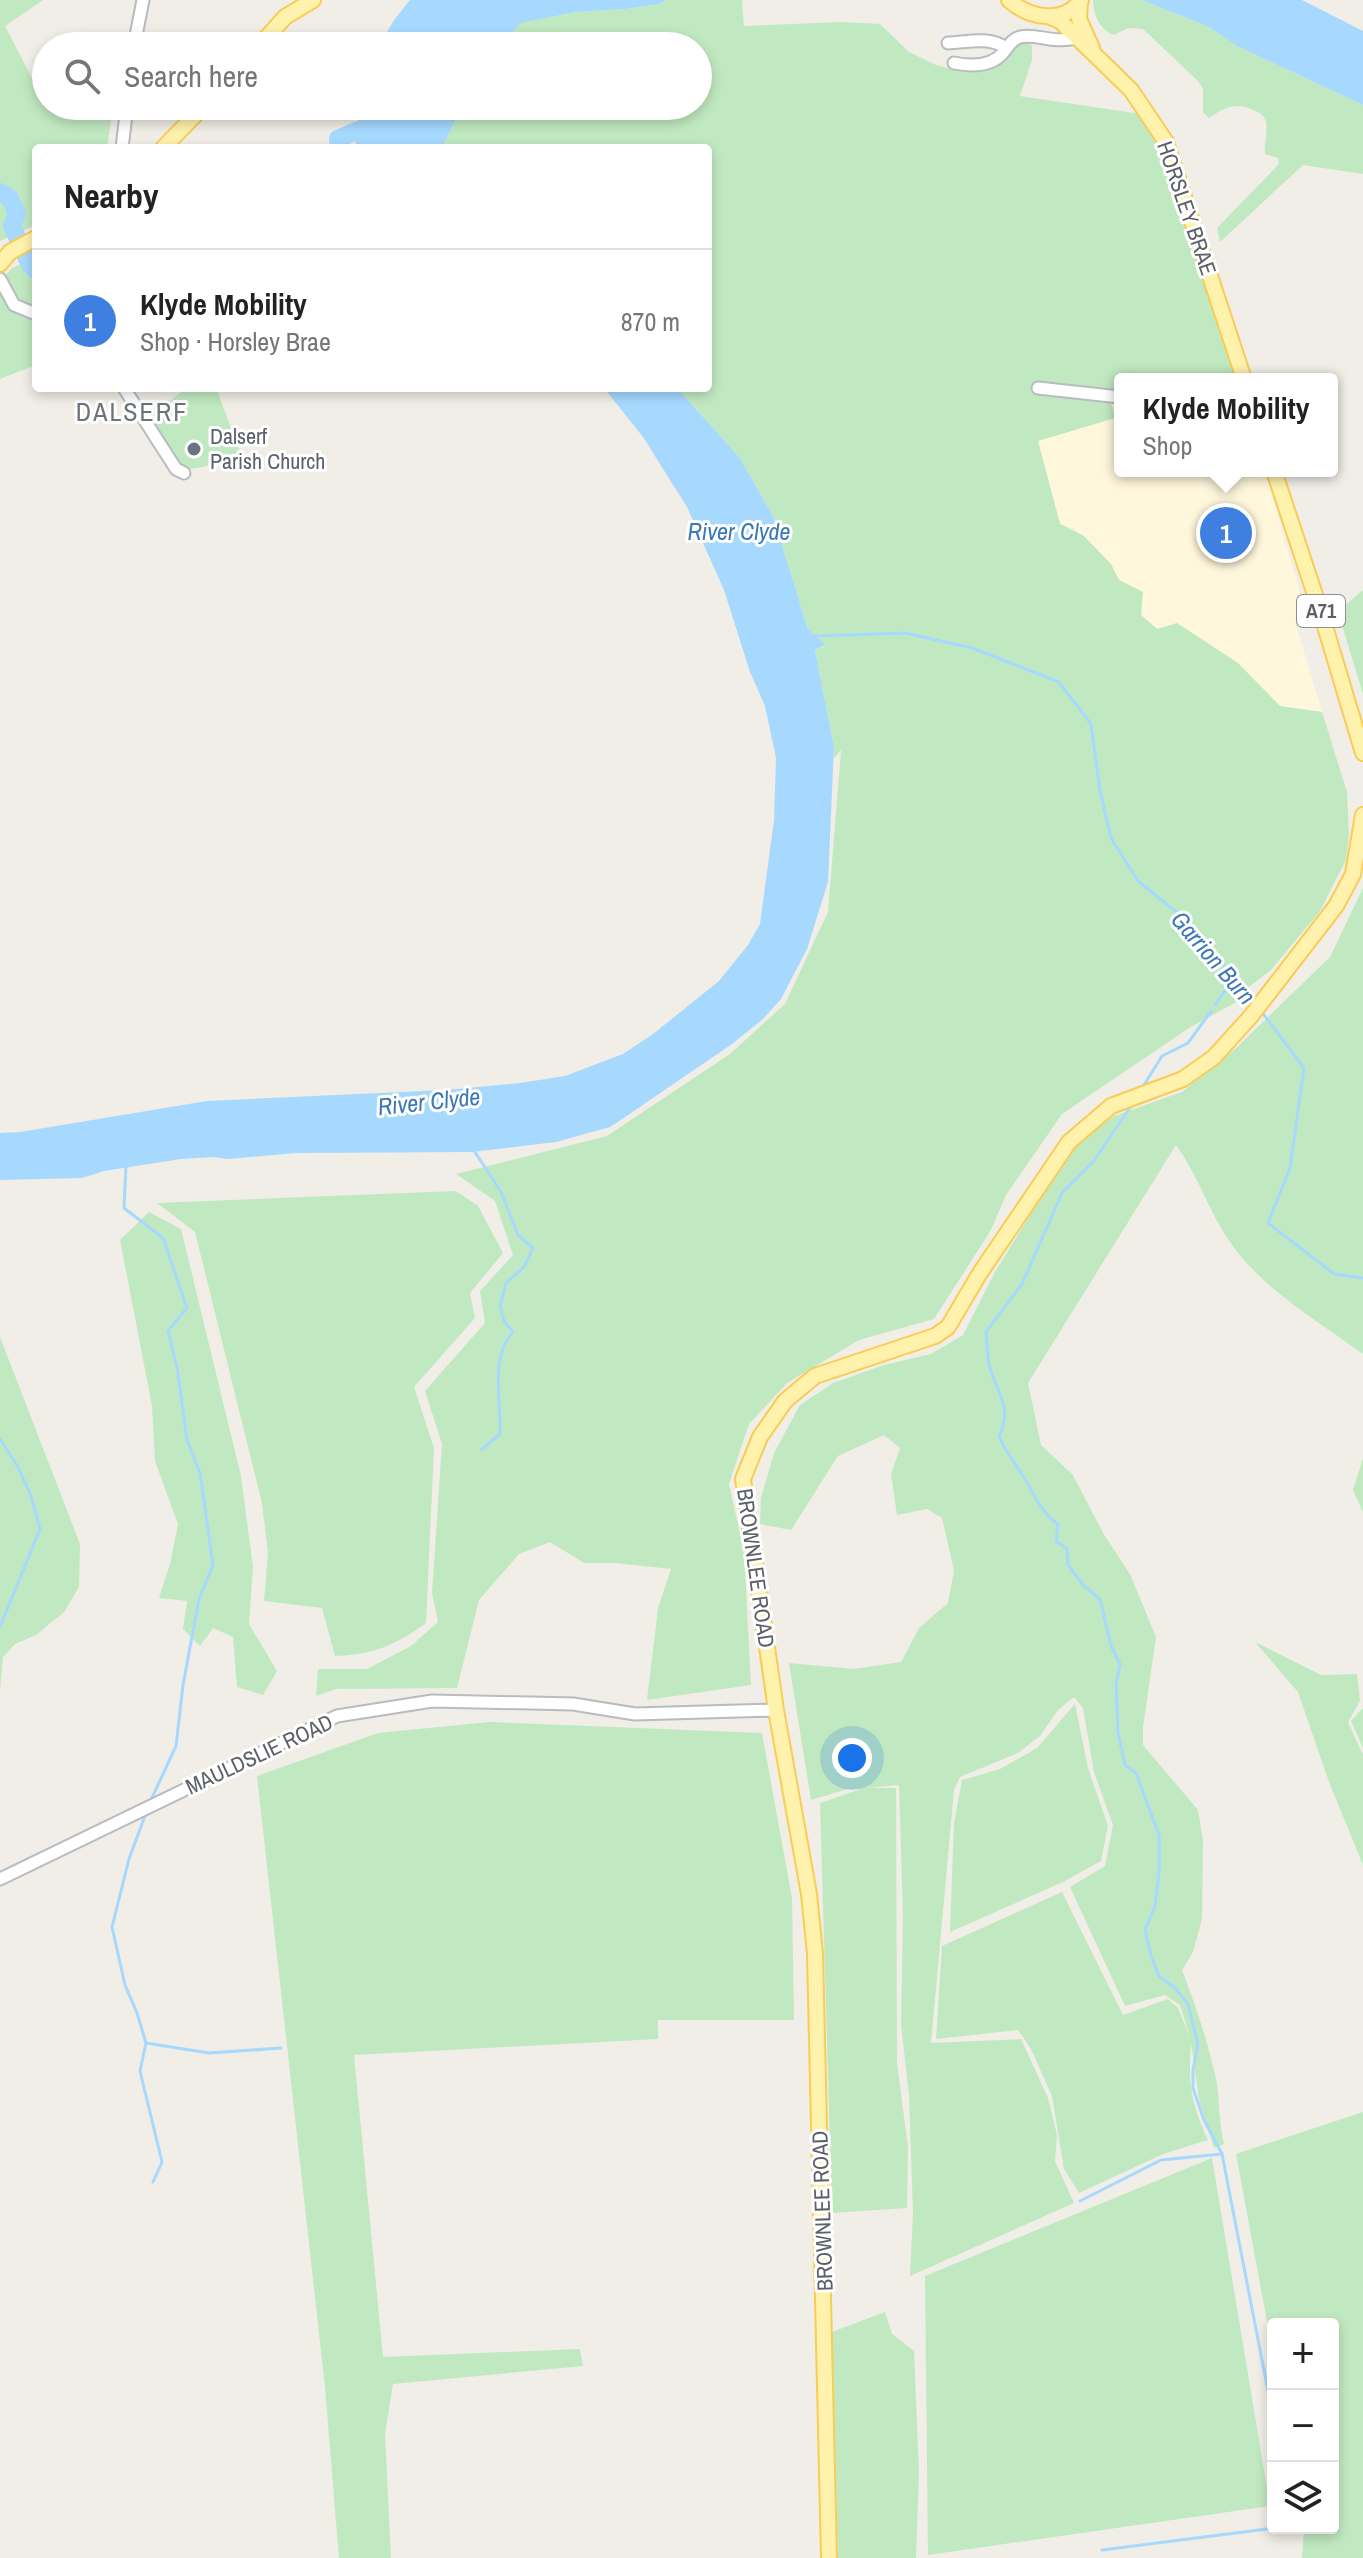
<!DOCTYPE html>
<meta charset="utf-8">
<style>
body{margin:0;font-family:"Archivo Narrow",sans-serif;background:#f6f6f6;color:#222}
.controls{position:absolute;right:24px;bottom:24px;display:grid;overflow:hidden;border-radius:8px;box-shadow:0 4px 12px #0003}
.controls button{width:72px;height:72px;display:grid;place-items:center;padding:0;border:0;border-bottom:2px solid #e0e0e0;background:#fff;color:#222;font:40px sans-serif}
.you{position:absolute;left:852px;top:1758px;width:28px;height:28px;margin:-20px;border:6px solid #fff;border-radius:50%;background:#1a73e8;box-shadow:0 0 0 12px #1a73e833}
.badge{display:grid;place-items:center;width:52px;height:52px;border-radius:50%;background:#db2777;color:#fff;font-size:26px;font-weight:700}
.pin{position:absolute;translate:-50% -50%;border:4px solid #fff;box-shadow:0 2px 8px #0006}
.popup{position:absolute;left:1114px;top:373px;width:224px;height:104px;box-sizing:border-box;display:grid;place-content:center;border-radius:8px;background:#fff;filter:drop-shadow(0 2px 6px #0005);font-size:26px;white-space:nowrap;color:#767676}
.popup b{font-size:30px;color:#222}
.popup::after{content:'';position:absolute;left:50%;top:100%;margin-left:-16px;border:16px solid transparent;border-top-color:#fff}
.list{margin:0;padding:0;list-style:none}
h2{display:flex;justify-content:space-between;align-items:center;height:104px;margin:0;padding:0 32px;font-size:34px}
h2 small{font-size:26px;font-weight:400;color:#767676}
.list li{display:grid;grid-template-columns:52px 1fr auto;gap:24px;align-items:center;box-sizing:border-box;height:144px;padding:0 32px;border-top:2px solid #e0e0e0}
.list b{display:block;font-size:30px;white-space:nowrap}
.list p{margin:0;font-size:26px;white-space:nowrap;color:#767676}
.list em{font-size:26px;font-style:normal;color:#767676}
.icon{flex:none;width:44px;height:44px;fill:none;stroke:currentColor;stroke-width:2;stroke-linecap:round;stroke-linejoin:round}
.map{position:relative;flex:none;width:1363px;height:2558px;overflow:hidden}
.search{position:absolute;background:#fff;box-shadow:0 4px 12px #0003;left:32px;top:32px;width:680px;height:88px;display:flex;align-items:center;gap:20px;box-sizing:border-box;padding:0 28px;border-radius:44px;color:#767676;font-size:30px}
.panel{position:absolute;background:#fff;box-shadow:0 4px 12px #0003;left:32px;top:144px;width:680px;height:248px;border-radius:8px}
.map>svg:first-child{display:block}
.commercial{fill:#fff7dc}
.green{fill:#c1e9c1}
.water{fill:#a7d9ff}
.lines{fill:none;stroke-linecap:round;stroke-linejoin:round}
.stream{stroke:#a7d9ff;stroke-width:3}
.river{stroke:#a7d9ff;stroke-width:18}
.minor-casing{stroke:#b8bbc0;stroke-width:15}
.major-casing{stroke:#facc55;stroke-width:18}
.minor{stroke:#fff;stroke-width:11}
.major{stroke:#fff2ac;stroke-width:14}
.worship-dot{fill:#6b7280;stroke:#fff;stroke-width:3}
.labels{text-anchor:middle;stroke-width:6;stroke-linejoin:round;paint-order:stroke}
.shield{fill:#fff;stroke:#8e9095;stroke-width:2}
.shield-label{font-size:20px;font-weight:bold;fill:#5d6167}
.street-label{font-size:22px;fill:#5d6167;stroke:#fff}
.worship-label{font-size:22px;fill:#5b616d;stroke:#fff;text-anchor:start}
.water-label{font-size:24px;font-style:italic;fill:#3c78b8;stroke:#fff}
.quarter-label{font-size:26px;letter-spacing:2px;fill:#6e7379;stroke:#fff}
</style>
<div class="map">
<svg width="1363" height="2558" viewBox="0 0 1363 2558">
<rect width="100%" height="100%" fill="#f0eee6"/>
<path class="commercial" d="M 1107,391 L 1120,392 L 1120,471 L 1265,471 L 1307,617 L 1295,621 L 1322,712 L 1280,706 L 1238,663 L 1177,623 L 1158,629 L 1141,615 L 1142,592 L 1119,580 L 1111,564 L 1073,528 L 1060,524 L 1038,441 L 1114,418 Z"/>
<g class="green">
<path d="M 0,0 L 43,0 L 5,26 L 37,88 L 46,92 L 46,106 L 113,106 L 107,148 L 36,148 L 36,225 L 0,241 Z"/>
<path d="M 666,0 L 742,0 L 744,26 L 841,22 L 880,24 L 909,52 L 936,65 L 963,72 L 991,70 L 1025,40 L 1032,46 L 1032,60 L 1020,96 L 1141,114 L 1148,121 L 1161,149 L 1240,379 L 1120,379 L 1120,392 L 1108,392 L 1115,418 L 1038,441 L 1060,524 L 1084,536 L 1111,564 L 1119,580 L 1143,592 L 1141,615 L 1157,629 L 1177,623 L 1238,663 L 1280,706 L 1322,712 L 1347,792 L 1349,835 L 1346,860 L 1320,911 L 1271,970 L 1249,987 L 1240,1000 L 1189,1028 L 1062,1114 L 1006,1195 L 991,1230 L 934,1319 L 859,1340 L 787,1383 L 749,1424 L 729,1484 L 744,1551 L 751,1685 L 647,1700 L 658,1608 L 671,1569 L 615,1563 L 584,1563 L 550,1542 L 519,1554 L 479,1600 L 457,1688 L 336,1689 L 316,1696 L 318,1669 L 367,1669 L 411,1646 L 438,1622 L 432,1593 L 442,1444 L 425,1391 L 485,1323 L 480,1291 L 513,1255 L 495,1201 L 456,1174 L 607,1136 L 730,1054 L 785,1004 L 828,912 L 841,750 L 834,758 L 834,747 L 815,650 L 825,646 L 808,629 L 773,516 L 740,458 L 677,388 L 708,388 L 708,148 L 442,148 L 462,106 L 698,106 L 698,46 L 499,46 L 520,23 L 576,12 L 626,9 L 660,4 Z"/>
<path d="M 1093,0 L 1142,0 L 1207,26 L 1237,46 L 1363,105 L 1363,174 L 1303,165 L 1220,242 L 1217,228 L 1279,164 L 1278,158 L 1265,154 C 1264,144 1268,131 1266,122 C 1264,114 1258,112 1251,109 C 1235,102 1223,108 1209,118 L 1203,112 L 1203,90 L 1199,82 L 1143,29 L 1128,28 L 1114,35 C 1099,29 1094,16 1093,0 Z"/>
<path d="M 36,256 L 36,365 L 0,379 L 0,282 L 11,269 Z"/>
<path d="M 186,388 L 216,388 L 241,454 C 223,459 194,475 177,466 L 147,414 L 168,399 L 170,401 Z"/>
<path d="M 1363,590 L 1363,694 L 1338,612 Z"/>
<path d="M 1363,888 L 1363,1354 C 1318,1321 1262,1289 1230,1242 C 1209,1212 1198,1175 1176,1145 L 1028,1383 L 1041,1445 L 1073,1475 L 1103,1533 L 1130,1574 L 1156,1637 L 1143,1728 L 1143,1745 L 1198,1810 L 1203,1841 L 1202,1919 L 1193,1952 L 1182,1970 C 1195,2004 1207,2039 1215,2074 C 1220,2096 1218,2120 1224,2144 L 1214,2148 L 1199,2099 L 1191,2043 C 1188,2083 1191,2104 1208,2140 L 1163,2154 L 1079,2193 L 1064,2169 L 1052,2096 L 1030,2047 L 1018,2030 L 936,2039 L 942,1946 L 1062,1892 L 1123,2015 L 1168,1999 L 1178,2008 L 1190,2037 L 1180,2005 L 1165,1995 L 1125,2006 L 1070,1887 L 1105,1866 L 1113,1825 L 1094,1772 L 1083,1708 L 1074,1697 L 1058,1710 L 1040,1736 L 1018,1753 L 960,1777 L 954,1790 L 931,2043 L 1021,2039 L 1048,2098 L 1057,2135 L 1055,2161 L 1074,2203 L 910,2276 L 913,2213 L 909,2095 L 901,2024 L 903,1915 L 899,1785 L 867,1788 L 896,1788 L 897,2063 L 908,2147 L 907,2208 L 832,2213 L 820,1803 L 861,1789 L 848,1789 L 811,1800 L 789,1663 L 854,1669 L 901,1662 L 919,1628 L 948,1603 L 954,1571 L 942,1518 L 927,1509 L 897,1515 L 891,1474 L 900,1448 L 884,1435 L 838,1456 L 791,1530 L 760,1524 L 761,1498 L 774,1453 L 800,1405 L 833,1383 L 884,1365 L 931,1354 L 963,1335 L 995,1272 L 1072,1147 L 1114,1116 L 1182,1092 L 1236,1048 L 1330,957 Z"/>
<path d="M 456,1191 L 478,1206 L 503,1253 L 470,1293 L 475,1318 L 414,1387 L 434,1448 L 426,1623 C 396,1645 372,1655 335,1656 L 322,1608 L 264,1601 L 268,1553 L 262,1503 L 195,1232 L 157,1203 Z"/>
<path d="M 149,1212 L 181,1229 L 241,1476 L 253,1567 L 249,1624 L 277,1671 L 263,1695 L 237,1687 L 233,1637 L 213,1628 L 200,1646 L 183,1629 L 187,1601 L 159,1598 L 170,1564 L 178,1524 L 155,1461 L 152,1406 L 120,1240 Z"/>
<path d="M 0,1337 L 80,1544 L 79,1587 L 64,1612 L 36,1635 L 15,1644 L 3,1657 L 0,1691 Z"/>
<path d="M 1363,1458 L 1363,1512 L 1353,1490 Z"/>
<path d="M 1255,1642 L 1321,1675 L 1357,1674 L 1360,1701 L 1348,1722 L 1363,1755 L 1363,1865 L 1329,1782 L 1298,1692 Z"/>
<path d="M 1075,1704 L 1088,1768 L 1108,1826 L 1101,1861 L 1063,1882 L 950,1932 L 954,1823 L 962,1780 L 1000,1769 L 1037,1748 Z"/>
<path d="M 1363,1708 L 1363,1748 L 1351,1721 Z"/>
<path d="M 490,1722 L 762,1733 L 792,1898 L 794,2020 L 658,2020 L 658,2039 L 354,2055 L 383,2357 L 580,2349 L 583,2366 L 393,2384 L 385,2434 L 391,2558 L 339,2558 L 325,2387 L 257,1776 L 378,1733 Z"/>
<path d="M 1363,2112 L 1363,2558 L 1302,2558 L 1304,2528 L 1333,2528 L 1333,2324 L 1273,2324 L 1273,2354 L 1236,2154 Z"/>
<path d="M 1212,2158 L 1270,2506 L 928,2555 L 925,2276 Z"/>
<path d="M 885,2312 L 892,2334 L 914,2351 L 919,2472 L 916,2558 L 838,2558 L 832,2332 Z"/>
</g>
<g class="water">
<path d="M 410,0 L 666,0 L 660,4 L 626,9 L 576,12 L 521,23 L 499,46 L 379,46 L 394,20 Z"/>
<path d="M 1142,0 L 1302,0 L 1363,31 L 1363,105 L 1237,46 L 1207,26 Z"/>
<path d="M 359,106 L 462,106 L 442,148 L 355,148 Z"/>
<path d="M 604,388 L 677,388 L 740,458 L 773,516 L 808,629 L 825,645 L 815,650 L 834,747 L 828,882 L 807,949 L 781,999 L 763,1019 L 732,1044 L 631,1113 L 610,1127 L 556,1142 L 472,1152 L 296,1153 L 227,1159 L 213,1157 L 181,1159 L 104,1171 L 82,1178 L 0,1180 L 0,1133 L 20,1132 L 207,1101 L 446,1090 L 520,1083 L 565,1076 L 623,1054 L 653,1034 L 719,981 L 748,945 L 760,924 L 774,820 L 776,758 L 765,706 L 750,672 L 724,590 L 687,507 L 643,437 Z"/>
</g>
<g class="lines">
<g class="stream">
<path d="M 814,636 L 905,633 L 972,648 L 1059,682 L 1091,724 L 1100,791 L 1111,838 L 1138,881 L 1185,919 L 1254,1002"/>
<path d="M 1215,1005 L 1233,979"/>
<path d="M 1261,1011 L 1304,1068 L 1290,1168 L 1268,1223 L 1334,1274 L 1363,1278"/>
<path d="M 1144,1085 L 1162,1056 L 1188,1043 L 1211,1011"/>
<path d="M 1131,1106 L 1093,1162 L 1062,1193 L 1022,1284 L 986,1332 C 987,1342 987,1354 989,1364 C 995,1392 1014,1405 999,1436 C 1005,1452 1016,1464 1025,1479 C 1035,1496 1041,1512 1058,1524 L 1056,1541 L 1067,1549 L 1068,1565 L 1083,1585 L 1100,1599 L 1111,1646 L 1120,1664 L 1116,1684 L 1118,1733 L 1125,1765 L 1136,1773 L 1159,1835 L 1159,1872 L 1155,1906 L 1145,1930 L 1151,1956 L 1159,1976 L 1175,1988 L 1188,2004 L 1198,2045 L 1193,2070 L 1193,2088 L 1204,2120 L 1222,2154 L 1273,2417"/>
<path d="M 473,1149 L 501,1192 L 518,1235 L 533,1248 L 524,1267 L 506,1283 L 500,1306 L 504,1321 L 513,1332 C 489,1358 502,1401 500,1434 L 481,1450"/>
<path d="M 126,1164 L 124,1208 L 163,1238 L 187,1308 L 168,1331 L 177,1367 L 187,1440 L 200,1473 L 213,1565 L 199,1599 L 183,1685 L 176,1746 L 150,1802"/>
<path d="M 0,1439 L 18,1467 L 31,1496 L 40,1529 L 0,1627"/>
<path d="M 146,1813 L 129,1859 L 112,1927 L 125,1985 L 137,2013 L 146,2043 L 140,2071 L 162,2162 L 153,2182"/>
<path d="M 146,2043 L 209,2053 L 281,2048"/>
<path d="M 1080,2201 L 1161,2160 L 1222,2154"/>
<path d="M 1102,2550 L 1275,2528"/>
</g>
<g class="river">
<path d="M 339,148 L 338,139 L 356,131 L 379,125"/>
<path d="M 0,192 L 9,197 L 17,213 L 12,226 L 30,265 L 36,270"/>
</g>
<defs>
<g id="minor">
<path d="M 948,43 C 968,42 989,36 1006,48"/>
<path d="M 134,46 L 143,0"/>
<path d="M 954,63 C 969,66 990,67 1002,54 C 1008,48 1010,40 1020,37 C 1036,33 1052,44 1076,38"/>
<path d="M 122,148 L 127,106"/>
<path d="M 0,279 L 14,305 L 36,314"/>
<path d="M 124,388 L 176,469 L 184,473"/>
<path d="M 1038,388 L 1120,397"/>
<path d="M 0,1879 L 337,1716 L 432,1701 L 573,1704 L 635,1714 L 776,1710"/>
</g>
<g id="major">
<path d="M 1009,0 C 1029,18 1064,25 1081,0"/>
<path d="M 1080,2 L 1079,19 L 1092,48"/>
<path d="M 1050,17 L 1060,21 L 1131,90 L 1166,142 L 1244,379"/>
<path d="M 259,46 L 285,17 L 313,0"/>
<path d="M 163,148 L 204,106"/>
<path d="M 0,264 L 10,252 L 36,238"/>
<path d="M 1274,471 L 1321,613 L 1363,753"/>
<path d="M 829,2558 L 815,1953 L 809,1894 L 776,1710 L 743,1479 L 760,1437 L 785,1401 L 815,1376 L 935,1336 L 948,1327 L 980,1273 L 1069,1142 L 1111,1106 L 1183,1079 L 1214,1057 L 1251,1016 L 1336,906 L 1353,874 L 1363,815"/>
</g>
</defs>
<use href="#minor" class="minor-casing"/>
<use href="#major" class="major-casing"/>
<use href="#minor" class="minor"/>
<use href="#major" class="major"/>
</g>
<circle class="worship-dot" cx="194" cy="449" r="8"/>
<g class="labels">
<rect class="shield" x="1297" y="595" width="48" height="32" rx="6"/>
<g class="shield-label">
<text x="1321" y="618">A71</text>
</g>
<g class="street-label">
<text transform="translate(1187 208) rotate(71)" y="8">HORSLEY BRAE</text>
<text transform="translate(756 1568) rotate(82)" y="8">BROWNLEE ROAD</text>
<text transform="translate(259 1754) rotate(-25)" y="8">MAULDSLIE ROAD</text>
<text transform="translate(822 2211) rotate(-92)" y="8">BROWNLEE ROAD</text>
</g>
<g class="worship-label">
<text x="210" y="444">Dalserf<tspan x="210" dy="25">Parish Church</tspan></text>
</g>
<g class="water-label">
<text x="739" y="540">River Clyde</text>
<text transform="translate(1213 958) rotate(49)" y="8">Garrion Burn</text>
<text transform="translate(429 1102) rotate(-6)" y="8">River Clyde</text>
</g>
<g class="quarter-label">
<text x="132" y="421">DALSERF</text>
</g>
</g>
</svg>
<div class="controls">
<button>+</button>
<button>−</button>
<button><svg class="icon" aria-label="layers" viewBox="0 0 24 24"><path d="M12 4l9 5-9 5-9-5zM3 14l9 5 9-5"/></svg></button>
</div>
<div class="you"></div>
<div class="pin badge" style="left:1226px;top:533px;background:#3f7fe0">1</div>
<div class="popup"><b>Klyde Mobility</b>Shop</div>
<div class="search"><svg class="icon" aria-label="search" viewBox="0 0 24 24"><circle cx="10" cy="10" r="6"/><path d="M15 15l6 6"/></svg>Search here</div>
<section class="panel">
<h2>Nearby<small></small></h2>
<ul class="list">
<li><span class="badge" style="background:#3f7fe0">1</span><div><b>Klyde Mobility</b><p>Shop · Horsley Brae</p></div><em>870 m</em></li>
</ul>
</section>
</div>
